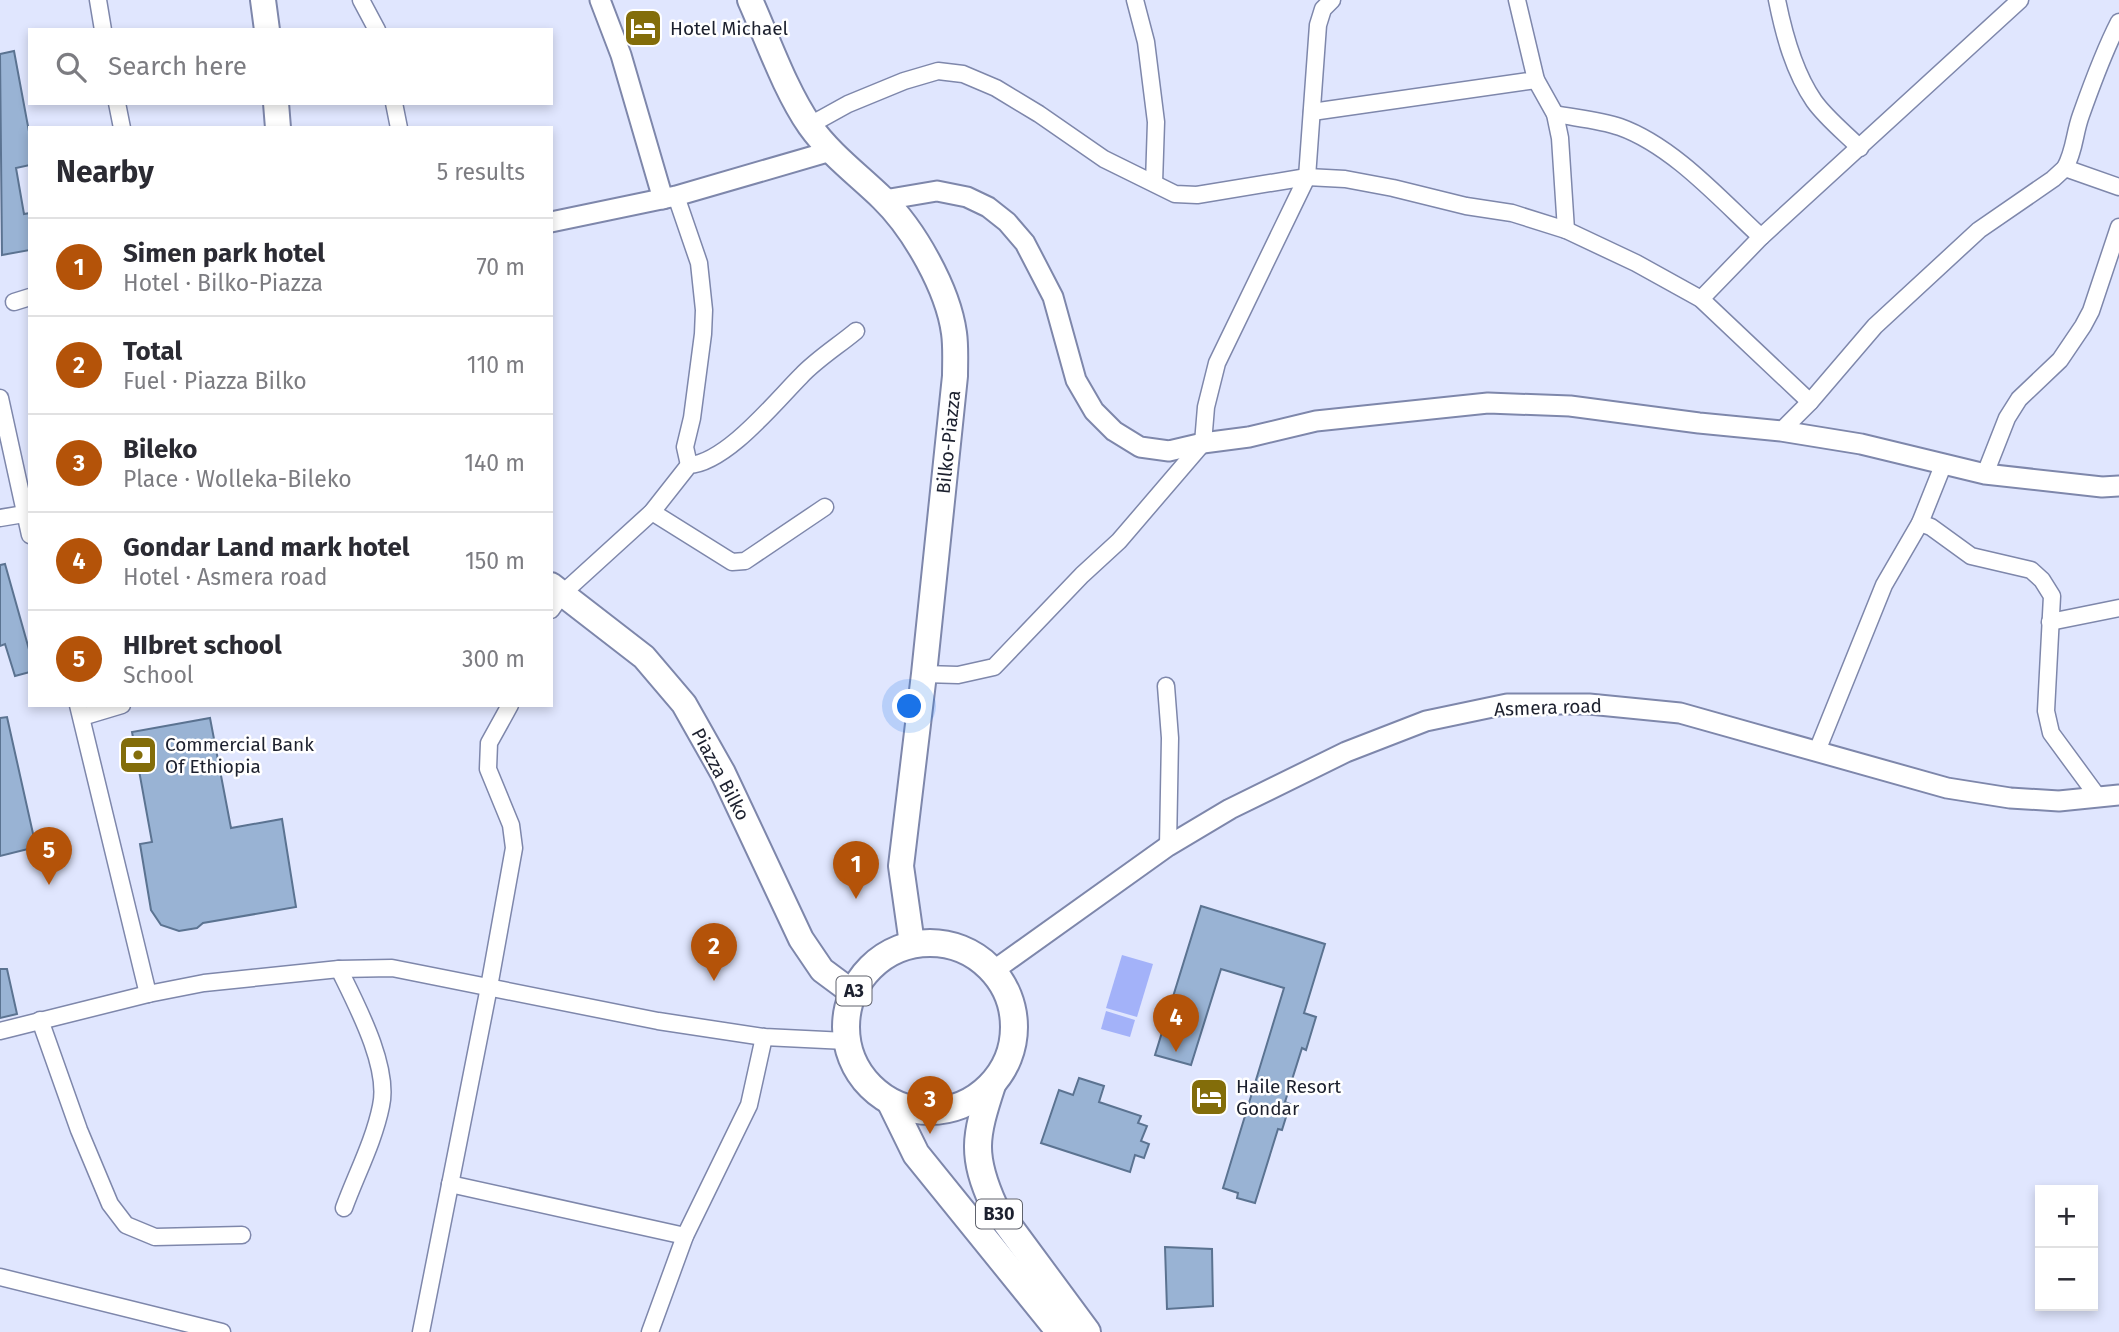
<!DOCTYPE html>
<meta charset="utf-8">
<style>
body{margin:0;font-family:"Fira Sans",sans-serif;background:#f2f2f3;color:#2b2b33}
.controls{position:absolute;right:21px;bottom:21px;display:grid;overflow:hidden;border-radius:0px;box-shadow:0 4px 10px #0003}
.controls button{width:63px;height:63px;display:grid;place-items:center;padding:0;border:0;border-bottom:2px solid #e1e1e2;background:#fff;color:#2b2b33;font:35px sans-serif}
.you{position:absolute;left:910px;top:707px;width:24px;height:24px;margin:-18px;border:5px solid #fff;border-radius:50%;background:#1a73e8;box-shadow:0 0 0 10px #1a73e833}
.badge{display:grid;place-items:center;width:46px;height:46px;border-radius:50%;background:#b45309;color:#fff;font-size:23px;font-weight:700}
.pin{position:absolute;translate:-50% -58px;filter:drop-shadow(0 2px 4px #0008)}
.pin::after{content:'';position:absolute;top:37px;width:24px;height:21px;background:inherit;clip-path:polygon(0 0,100% 0,50% 100%)}
.list{margin:0;padding:0;list-style:none}
h2{display:flex;justify-content:space-between;align-items:center;height:91px;margin:0;padding:0 28px;font-size:30px}
h2 small{font-size:23px;font-weight:400;color:#7c7c81}
.list li{display:grid;grid-template-columns:46px 1fr auto;gap:21px;align-items:center;box-sizing:border-box;height:98px;padding:0 28px;border-top:2px solid #e1e1e2}
.list b{display:block;font-size:26px;white-space:nowrap}
.list p{margin:0;font-size:23px;white-space:nowrap;color:#7c7c81}
.list em{font-size:23px;font-style:normal;color:#7c7c81}
.icon{flex:none;width:38px;height:38px;fill:none;stroke:currentColor;stroke-width:2;stroke-linecap:round;stroke-linejoin:round}
.map{position:relative;flex:none;width:2119px;height:1332px;overflow:hidden}
.search{position:absolute;background:#fff;box-shadow:0 4px 10px #0003;left:28px;top:28px;width:525px;height:77px;display:flex;align-items:center;gap:18px;box-sizing:border-box;padding:0 24px;border-radius:0px;color:#7c7c81;font-size:26px}
.panel{position:absolute;background:#fff;box-shadow:0 4px 10px #0003;left:28px;top:126px;width:525px;height:581px;border-radius:0px}
.map>svg:first-child{display:block}
.water{fill:#a3b2f9}
.building{fill:#99b3d4;stroke:#5b7391;stroke-width:2}
.lines{fill:none;stroke-linecap:round;stroke-linejoin:round}
.minor-casing{stroke:#7e87ab;stroke-width:19}
.tertiary-casing{stroke:#7e87ab;stroke-width:23}
.primary-casing{stroke:#7e87ab;stroke-width:28}
.trunk-casing{stroke:#7e87ab;stroke-width:30}
.minor{stroke:#fff;stroke-width:16}
.tertiary{stroke:#fff;stroke-width:19}
.primary{stroke:#fff;stroke-width:24}
.trunk{stroke:#fff;stroke-width:26}
.labels{text-anchor:middle;stroke-width:5;stroke-linejoin:round;paint-order:stroke}
.shield{fill:#fff;stroke:#60636d;stroke-width:2}
.shield-label{font-size:18px;font-weight:bold;fill:#1c202e}
.poi-label{font-size:19px;fill:#1c202e;stroke:#fff;text-anchor:start}
.street-label{font-size:19px;fill:#1c202e;stroke:#fff}
</style>
<div class="map">
<svg width="2119" height="1332" viewBox="0 0 2119 1332">
<rect width="100%" height="100%" fill="#e0e6fe"/>
<g class="water">
<path d="M 1122,955 L 1153,964 L 1137,1017 L 1106,1008 Z"/>
<path d="M 1106,1011 L 1135,1020 L 1130,1037 L 1101,1029 Z"/>
</g>
<g class="building">
<path d="M 14,51 L 30,137 L 30,165 L 16,168 L 24,214 L 30,213 L 30,250 L 2,255 L 0,54 Z"/>
<path d="M 5,564 L 30,653 L 30,672 L 15,676 L 5,644 L 0,646 L 0,565 Z"/>
<path d="M 7,717 L 36,847 L 0,856 L 0,718 Z"/>
<path d="M 210,718 L 231,828 L 282,819 L 296,907 L 203,923 L 197,928 L 179,931 L 161,925 L 151,910 L 140,844 L 152,842 L 132,732 Z"/>
<path d="M 1201,906 L 1325,944 L 1304,1013 L 1316,1017 L 1306,1050 L 1302,1048 L 1285,1102 L 1290,1104 L 1282,1130 L 1278,1129 L 1255,1203 L 1237,1198 L 1238,1193 L 1223,1188 L 1284,988 L 1221,969 L 1191,1065 L 1155,1055 Z"/>
<path d="M 0,969 L 7,969 L 17,1014 L 0,1018 Z"/>
<path d="M 1079,1078 L 1104,1086 L 1099,1102 L 1141,1116 L 1138,1123 L 1147,1126 L 1141,1141 L 1149,1144 L 1144,1158 L 1135,1155 L 1130,1172 L 1041,1143 L 1059,1090 L 1073,1095 Z"/>
<path d="M 1165,1247 L 1212,1249 L 1213,1306 L 1167,1309 Z"/>
</g>
<g class="lines">
<defs>
<g id="minor">
<path d="M 98,0 L 103,30"/>
<path d="M 361,0 L 377,30"/>
<path d="M 1135,0 L 1146,42 L 1156,122 L 1154,183"/>
<path d="M 1517,0 L 1536,80 L 1555,114 L 1560,138 L 1566,230"/>
<path d="M 1777,0 C 1784,35 1794,72 1814,101 C 1826,118 1845,133 1860,148"/>
<path d="M 117,103 L 122,128"/>
<path d="M 394,103 L 399,128"/>
<path d="M 1312,112 L 1536,80"/>
<path d="M 1555,114 C 1576,118 1600,120 1620,127 C 1673,146 1720,199 1761,237"/>
<path d="M 810,125 L 848,104 L 904,81 L 938,71 L 963,74 L 996,88 L 1039,114 L 1104,159 L 1175,194 L 1197,195 L 1307,177 L 1345,179 L 1393,188 L 1466,206 L 1512,213 L 1566,230 L 1636,263 L 1701,299 L 1810,402"/>
<path d="M 2065,168 C 2075,150 2074,134 2081,115 C 2092,84 2104,51 2119,22"/>
<path d="M 676,196 L 699,263 L 704,310 L 703,334 L 692,418 L 685,447 L 689,465"/>
<path d="M 1701,299 L 1761,237 L 2020,0"/>
<path d="M 14,302 L 30,297"/>
<path d="M 0,398 L 30,535"/>
<path d="M 1781,431 L 1810,402 L 1875,326 L 1979,230 L 2053,179 L 2065,168 L 2119,187"/>
<path d="M 1985,474 L 2007,418 L 2019,399 L 2060,360 L 2083,326 L 2091,311 L 2119,227"/>
<path d="M 652,512 L 732,562 L 745,561 L 825,507"/>
<path d="M 0,518 L 30,513"/>
<path d="M 1920,523 L 1931,527 L 1971,556 L 2031,570 L 2042,580 L 2052,596 L 2046,711 L 2051,733 L 2098,797"/>
<path d="M 551,610 L 563,593 L 652,512 L 689,465 C 726,463 775,402 801,376 C 817,359 838,346 856,331"/>
<path d="M 2050,622 L 2119,608"/>
<path d="M 924,674 L 958,675 L 994,667 L 1082,575 L 1119,541 L 1203,443 L 1206,407 L 1217,363 L 1307,177 L 1318,25 L 1323,9 L 1332,0"/>
<path d="M 1166,686 L 1170,738 L 1168,846"/>
<path d="M 78,705 L 148,994"/>
<path d="M 82,717 L 122,705"/>
<path d="M 1817,751 L 1884,585 L 1920,523 L 1944,463"/>
<path d="M 339,969 C 356,1004 390,1067 381,1106 C 374,1141 356,1175 344,1208"/>
<path d="M 40,1020 L 79,1130 L 110,1204 L 126,1225 L 155,1237 L 242,1235"/>
<path d="M 0,1031 L 148,994 L 204,983 L 339,969 L 392,968 L 658,1021 L 764,1037 L 846,1041"/>
<path d="M 450,1184 L 685,1236"/>
<path d="M 0,1277 L 222,1332"/>
<path d="M 421,1332 L 489,987 L 514,848 L 511,825 L 488,769 L 489,743 L 510,705"/>
<path d="M 650,1332 L 685,1236 L 749,1105 L 764,1037"/>
</g>
<g id="tertiary">
<path d="M 600,0 L 621,55 L 663,199"/>
<path d="M 884,200 L 937,191 L 967,197 L 988,207 L 1007,222 L 1025,243 L 1053,297 L 1076,380 L 1094,411 L 1114,431 L 1140,447 L 1169,451 L 1203,443 L 1249,437 L 1316,421 L 1488,403 L 1570,406 L 1699,423 L 1781,431 L 1861,444 L 1985,474 L 2102,487 L 2119,486"/>
<path d="M 551,222 L 676,196 L 831,151"/>
<path d="M 993,971 L 1168,846 L 1230,809 L 1346,752 L 1426,721 L 1507,704 L 1589,704 L 1680,713 L 1947,788 L 2010,798 L 2059,801 L 2119,795"/>
</g>
<g id="primary">
<path d="M 263,0 L 267,30"/>
<path d="M 750,0 C 768,40 785,90 810,126 C 830,154 857,174 882,198 C 914,229 948,289 954,333 C 956,347 955,362 955,376 L 924,674 L 901,866 L 912,944"/>
<path d="M 276,103 L 278,128"/>
<path d="M 551,585 L 644,657 L 684,704 L 723,773 L 801,939 L 822,970 L 853,993"/>
</g>
<g id="trunk">
<circle cx="930" cy="1027" r="84"/>
<path d="M 992,1085 C 975,1137 971,1155 994,1206 L 1087,1332"/>
<path d="M 891,1103 L 916,1154 L 1060,1332"/>
</g>
</defs>
<use href="#minor" class="minor-casing"/>
<use href="#tertiary" class="tertiary-casing"/>
<use href="#primary" class="primary-casing"/>
<use href="#trunk" class="trunk-casing"/>
<use href="#minor" class="minor"/>
<use href="#tertiary" class="tertiary"/>
<use href="#primary" class="primary"/>
<use href="#trunk" class="trunk"/>
</g>
<defs>
<symbol id="hotel-square" viewBox="-11 -11 22 22"><rect x="-9" y="-9" width="18" height="18" rx="4" fill="#836d0a" stroke="#fff"/><path d="M-6-4.5h1.5V1H6V5H4.5V3h-9V5H-6ZM-4 0a1.8 1.8 0 1 1 3.6 0ZM.5 0V-2.5h3Q6-2.5 6 0Z" fill="#fff"/></symbol>
<symbol id="bank-square" viewBox="-11 -11 22 22"><rect x="-9" y="-9" width="18" height="18" rx="4" fill="#836d0a" stroke="#fff"/><path d="M-6-4H6V4H-6ZM0-2.3a2.3 2.3 0 1 0 0 4.6a2.3 2.3 0 1 0 0-4.6Z" fill="#fff"/></symbol>
</defs>
<g fill-rule="evenodd">
<use href="#hotel-square" x="621" y="6" width="44" height="44"/>
<use href="#bank-square" x="116" y="733" width="44" height="44"/>
<use href="#hotel-square" x="1187" y="1075" width="44" height="44"/>
</g>
<g class="labels">
<g class="shield">
<rect x="836.5" y="976.5" width="35" height="29" rx="5"/>
<rect x="976" y="1199.5" width="46" height="29" rx="5"/>
</g>
<g class="shield-label">
<text x="854" y="997">A3</text>
<text x="999" y="1220">B30</text>
</g>
<g class="poi-label">
<text x="670" y="35">Hotel Michael</text>
<text x="165" y="751">Commercial Bank<tspan x="165" dy="22">Of Ethiopia</tspan></text>
<text x="1236" y="1093">Haile Resort<tspan x="1236" dy="22">Gondar</tspan></text>
</g>
<g class="street-label">
<text transform="translate(948 442) rotate(-84)" y="7">Bilko-Piazza</text>
<text transform="translate(1548 707) rotate(-2)" y="7">Asmera road</text>
<text transform="translate(721 774) rotate(62)" y="7">Piazza Bilko</text>
</g>
</g>
</svg>
<div class="controls">
<button>+</button>
<button>−</button>
</div>
<div class="you"></div>
<div class="pin badge" style="left:856px;top:899px">1</div>
<div class="pin badge" style="left:714px;top:981px">2</div>
<div class="pin badge" style="left:930px;top:1134px">3</div>
<div class="pin badge" style="left:1176px;top:1052px">4</div>
<div class="pin badge" style="left:49px;top:885px">5</div>
<div class="search"><svg class="icon" aria-label="search" viewBox="0 0 24 24"><circle cx="10" cy="10" r="6"/><path d="M15 15l6 6"/></svg>Search here</div>
<section class="panel">
<h2>Nearby<small>5 results</small></h2>
<ul class="list">
<li><span class="badge">1</span><div><b>Simen park hotel</b><p>Hotel · Bilko-Piazza</p></div><em>70 m</em></li>
<li><span class="badge">2</span><div><b>Total</b><p>Fuel · Piazza Bilko</p></div><em>110 m</em></li>
<li><span class="badge">3</span><div><b>Bileko</b><p>Place · Wolleka-Bileko</p></div><em>140 m</em></li>
<li><span class="badge">4</span><div><b>Gondar Land mark hotel</b><p>Hotel · Asmera road</p></div><em>150 m</em></li>
<li><span class="badge">5</span><div><b>HIbret school</b><p>School</p></div><em>300 m</em></li>
</ul>
</section>
</div>
